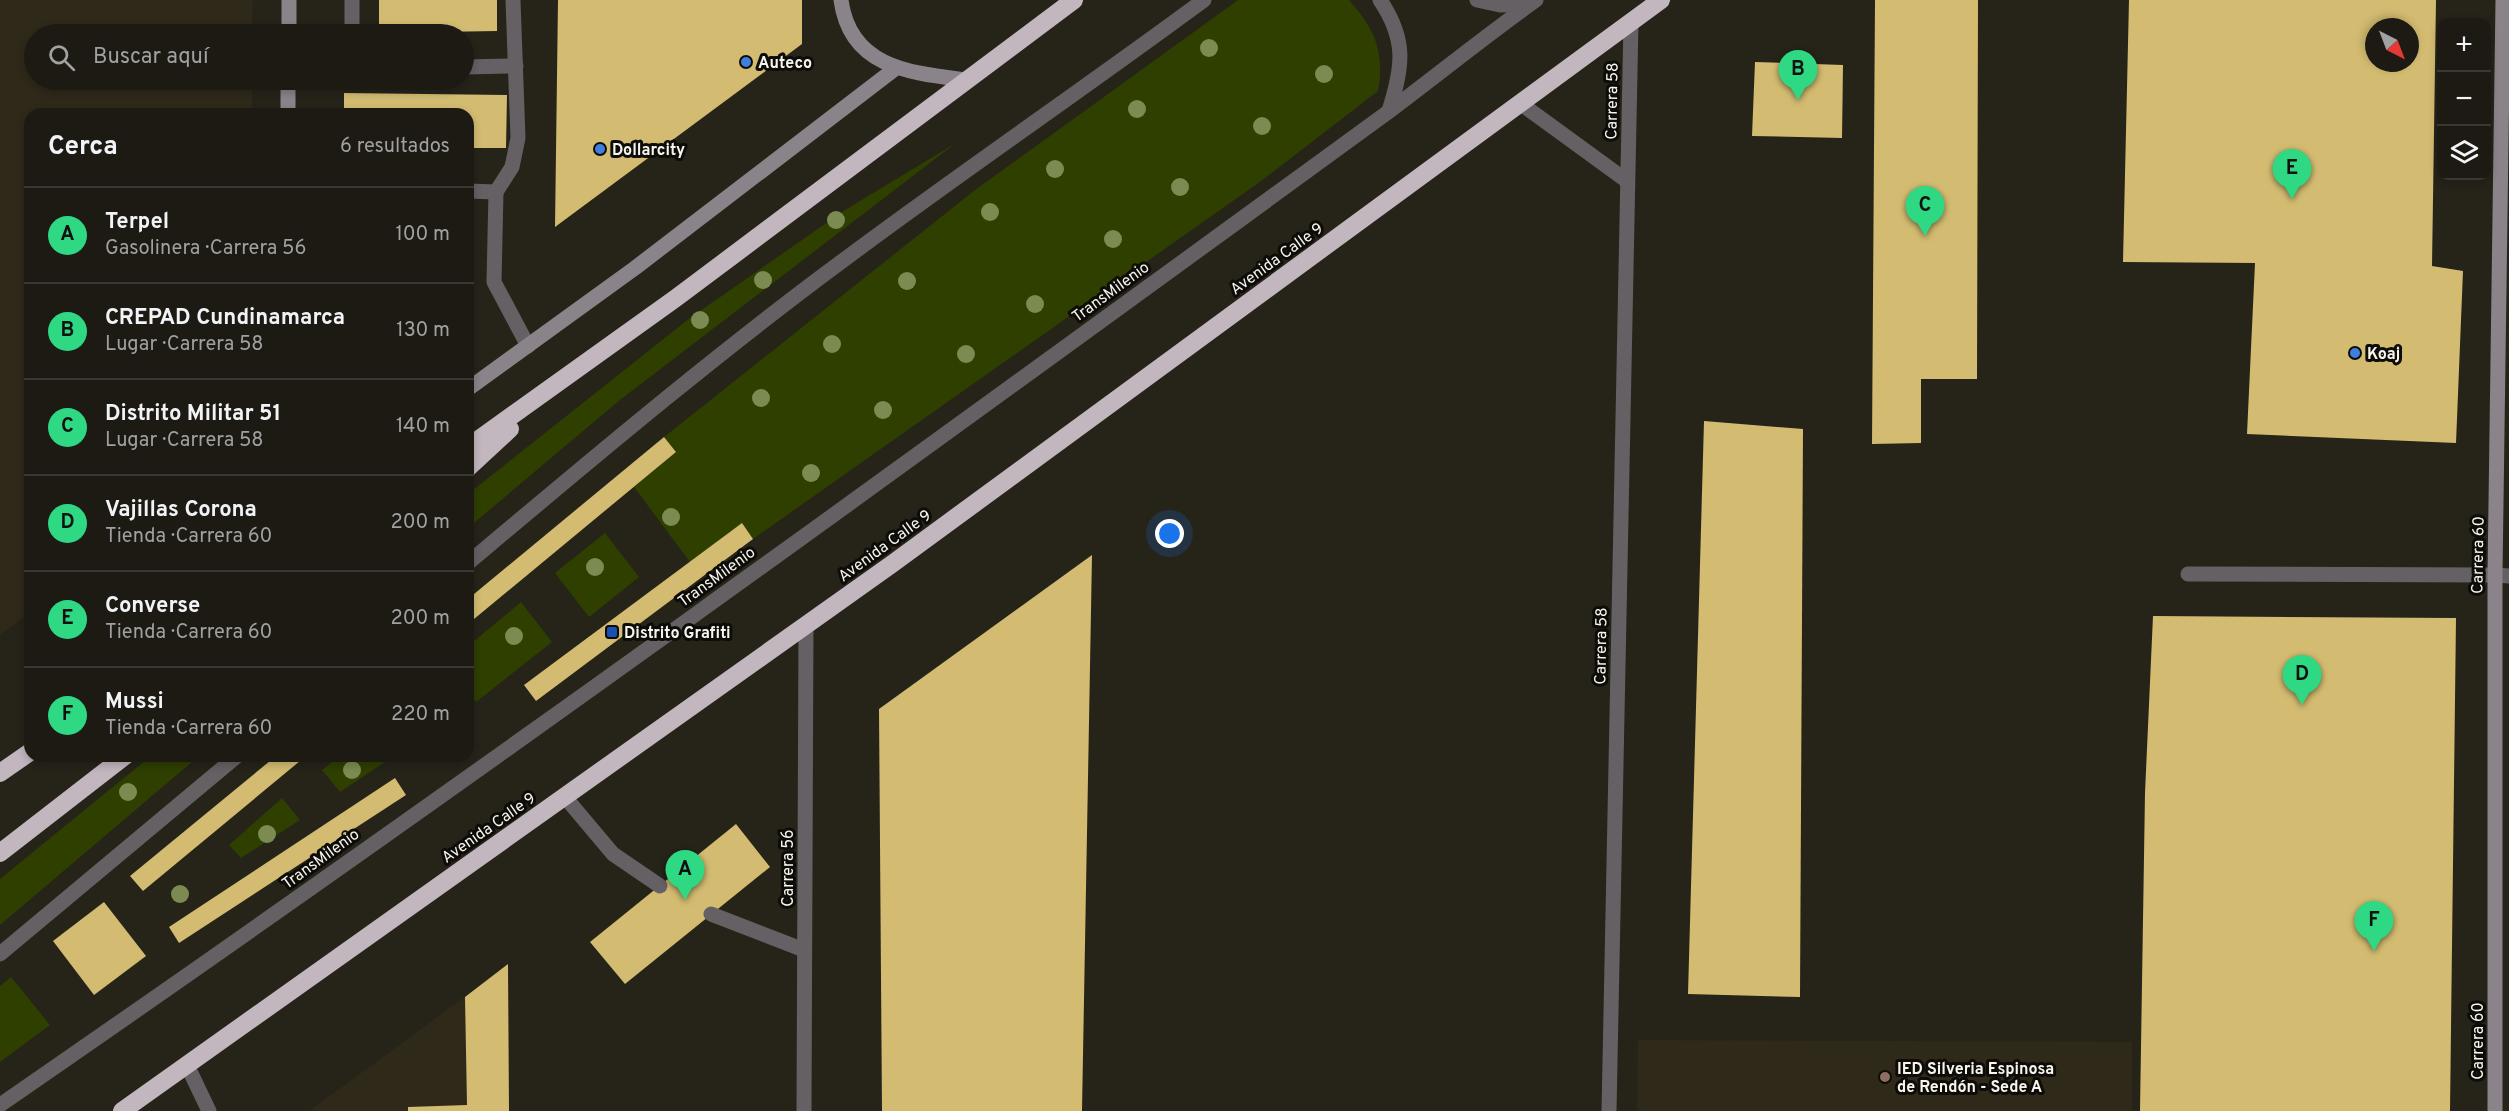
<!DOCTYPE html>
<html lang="es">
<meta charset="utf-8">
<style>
body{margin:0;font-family:Overpass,sans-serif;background:#292721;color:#f1f3f6}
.controls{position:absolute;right:18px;top:18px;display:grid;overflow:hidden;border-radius:12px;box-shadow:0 3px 9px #0003}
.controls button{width:54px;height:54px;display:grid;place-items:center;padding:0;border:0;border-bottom:2px solid #3a3833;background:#1c1a13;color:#f1f3f6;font:30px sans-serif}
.compass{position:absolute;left:2365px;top:18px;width:54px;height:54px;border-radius:50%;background:#1c1a13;box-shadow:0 3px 9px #0003;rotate:138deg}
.you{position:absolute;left:1170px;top:534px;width:21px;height:21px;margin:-15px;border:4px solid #fff;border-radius:50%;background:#1a73e8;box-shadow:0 0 0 9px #1a73e833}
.badge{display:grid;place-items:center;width:39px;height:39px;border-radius:50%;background:#2fd883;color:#111;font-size:20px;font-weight:700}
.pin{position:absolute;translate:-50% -50px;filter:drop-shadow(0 2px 3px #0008)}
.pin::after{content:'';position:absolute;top:32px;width:21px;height:18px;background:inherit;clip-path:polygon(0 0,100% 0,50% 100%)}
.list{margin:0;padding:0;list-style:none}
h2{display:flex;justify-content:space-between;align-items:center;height:78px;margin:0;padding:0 24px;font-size:26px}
h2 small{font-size:20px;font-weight:400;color:#a0a1a0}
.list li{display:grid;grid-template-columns:39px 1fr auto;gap:18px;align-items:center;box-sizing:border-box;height:96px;padding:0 24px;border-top:2px solid #3a3833}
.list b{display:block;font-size:22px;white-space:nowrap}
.list p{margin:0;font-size:20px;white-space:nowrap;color:#a0a1a0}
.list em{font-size:20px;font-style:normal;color:#a0a1a0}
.icon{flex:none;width:33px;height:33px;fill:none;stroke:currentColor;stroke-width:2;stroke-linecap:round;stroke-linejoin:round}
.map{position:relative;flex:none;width:2509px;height:1111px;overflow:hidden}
.search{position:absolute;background:#1c1a13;box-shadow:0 3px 9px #0003;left:24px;top:24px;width:450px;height:66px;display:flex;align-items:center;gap:15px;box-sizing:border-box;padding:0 21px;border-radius:33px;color:#a0a1a0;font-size:22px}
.panel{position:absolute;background:#1c1a13;box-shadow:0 3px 9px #0003;left:24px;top:108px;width:450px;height:654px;border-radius:18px}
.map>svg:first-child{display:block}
.built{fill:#2e2919}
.green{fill:#2e3f00}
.building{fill:#d3bc71;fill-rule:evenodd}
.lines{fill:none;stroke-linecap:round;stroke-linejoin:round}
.lane{stroke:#656064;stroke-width:15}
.street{stroke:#656064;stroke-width:15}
.secondary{stroke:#8a8389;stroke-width:15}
.highway{stroke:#c2b6bf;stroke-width:18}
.tree{fill:#7b8b51}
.shop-dot{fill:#3f7fe0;stroke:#0e0c08;stroke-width:2}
.transit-dot{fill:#1a4fb4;stroke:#0e0c08;stroke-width:2}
.education-dot{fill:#8d6e63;stroke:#0e0c08;stroke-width:2}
.labels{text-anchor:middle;stroke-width:6;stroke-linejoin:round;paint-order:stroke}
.poi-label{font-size:16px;font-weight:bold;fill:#f7f5ee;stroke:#0e0c08;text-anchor:start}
.street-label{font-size:16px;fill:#f7f5ee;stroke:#0e0c08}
</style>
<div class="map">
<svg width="2509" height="1111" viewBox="0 0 2509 1111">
<rect width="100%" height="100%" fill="#262319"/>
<g class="built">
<path d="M 0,0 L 253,0 L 252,34 L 34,34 L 34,80 L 252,80 L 252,114 L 30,114 L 30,612 L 0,635 Z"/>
<path d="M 508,964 L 509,1111 L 309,1111 L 465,997 Z"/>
<path d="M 1638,1040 L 2132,1042 L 2132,1111 L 1637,1111 Z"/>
</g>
<g class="green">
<path d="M 1238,0 L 1349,0 C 1375,29 1385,52 1378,91 L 1264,179 L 753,539 L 742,524 L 690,562 L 634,487 L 676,452 L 664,437 L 975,190 Z"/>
<path d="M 956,143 L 620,400 L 468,528 L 468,494 L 690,318 L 845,210 Z"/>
<path d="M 605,533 L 639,577 L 589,617 L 555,573 Z"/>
<path d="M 521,602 L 552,642 L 476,702 L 468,692 L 468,646 Z"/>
<path d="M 151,756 L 199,756 L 0,925 L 0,879 Z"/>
<path d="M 340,756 L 394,756 L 340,792 L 322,770 Z"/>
<path d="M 282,798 L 300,820 L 241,858 L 229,845 Z"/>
<path d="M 11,977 L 50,1025 L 0,1062 L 0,986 Z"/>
</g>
<g class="building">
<path d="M 379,0 L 497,0 L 497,31 L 379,33 Z"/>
<path d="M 558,0 L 802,0 L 802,44 L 555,227 Z"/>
<path d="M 1875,0 L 1978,0 L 1977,379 L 1921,379 L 1921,443 L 1872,444 Z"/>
<path d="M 2129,0 L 2436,0 L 2432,266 L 2463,271 L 2456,443 L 2247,434 L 2255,263 L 2123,262 ZM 2374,27 L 2410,27 L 2410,63 L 2374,63 Z"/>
<path d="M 1755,62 L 1843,65 L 1842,138 L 1752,136 Z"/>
<path d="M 344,93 L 507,95 L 506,148 L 468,148 L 468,114 L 344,114 Z"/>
<path d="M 1704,421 L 1803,429 L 1800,997 L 1688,994 Z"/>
<path d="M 664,437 L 676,452 L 468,624 L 468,599 Z"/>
<path d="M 742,523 L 753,539 L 536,701 L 524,685 Z"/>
<path d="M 1092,555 L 1082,1111 L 882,1111 L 879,709 Z"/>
<path d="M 2153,616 L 2456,618 L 2450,1111 L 2140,1111 L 2145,793 Z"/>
<path d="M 276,756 L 306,756 L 143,891 L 130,876 Z"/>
<path d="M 395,778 L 406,795 L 179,943 L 169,927 Z"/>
<path d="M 736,824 L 770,867 L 625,984 L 590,942 Z"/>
<path d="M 104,902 L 146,956 L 94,995 L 53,941 Z"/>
<path d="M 508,964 L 509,1111 L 408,1111 L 408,1107 L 467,1105 L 465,997 Z"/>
</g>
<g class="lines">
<g class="lane">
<path d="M 352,0 L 352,34"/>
<path d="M 1380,0 C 1407,40 1403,67 1389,111"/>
<path d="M 1477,0 L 1500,5 L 1530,4"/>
<path d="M 464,67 L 516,66"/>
<path d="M 468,191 L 496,192 L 494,282 L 528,346"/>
<path d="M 496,192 L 512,167 L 518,138 L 513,0"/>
<path d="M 468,563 C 592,459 715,355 845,259 C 963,171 1085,88 1204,0"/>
<path d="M 2188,574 L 2495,575"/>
<path d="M 565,797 L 613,854 L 660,886"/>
<path d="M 711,914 L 804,950"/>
<path d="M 0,954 L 237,756"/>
<path d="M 187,1065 L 209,1111"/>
<path d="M 0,1105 C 467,783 926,449 1384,115 C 1435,77 1484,37 1536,0"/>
</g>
<g class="street">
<path d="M 1520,103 L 1627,181"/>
<path d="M 2495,575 L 2509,576"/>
<path d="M 804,1111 L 806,625"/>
<path d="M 1609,1111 L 1631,22"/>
</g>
<g class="secondary">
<path d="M 841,0 C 850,68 911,73 966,80"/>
<path d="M 289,34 L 289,0"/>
<path d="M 288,114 L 288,80"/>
<path d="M 468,389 L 635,268 L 896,68"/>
<path d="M 2495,1111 L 2495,575 L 2503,0"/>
</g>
<g class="highway">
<path d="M 468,447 L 676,298 L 1074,0"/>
<path d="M 468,468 L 510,429"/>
<path d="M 0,773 L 30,752"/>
<path d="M 0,853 L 125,756"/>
<path d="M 122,1111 L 892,564 L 1661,0"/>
</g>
</g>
<g class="tree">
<circle cx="1209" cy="48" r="9"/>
<circle cx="1324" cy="74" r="9"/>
<circle cx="1137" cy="109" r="9"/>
<circle cx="1262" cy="126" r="9"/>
<circle cx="1055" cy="169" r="9"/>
<circle cx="1180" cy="187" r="9"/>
<circle cx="990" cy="212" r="9"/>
<circle cx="836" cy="220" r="9"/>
<circle cx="1113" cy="239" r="9"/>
<circle cx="763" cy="280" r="9"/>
<circle cx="907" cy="281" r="9"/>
<circle cx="1035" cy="304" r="9"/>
<circle cx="700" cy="320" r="9"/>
<circle cx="832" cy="344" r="9"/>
<circle cx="966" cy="354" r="9"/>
<circle cx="761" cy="398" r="9"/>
<circle cx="883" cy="410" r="9"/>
<circle cx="811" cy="473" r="9"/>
<circle cx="671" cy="517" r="9"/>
<circle cx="595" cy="567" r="9"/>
<circle cx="514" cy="636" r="9"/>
<circle cx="352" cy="770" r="9"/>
<circle cx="128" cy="792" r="9"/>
<circle cx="267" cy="834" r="9"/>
<circle cx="180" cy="894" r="9"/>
</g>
<g class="shop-dot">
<circle cx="746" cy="62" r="6"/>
<circle cx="600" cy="149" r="6"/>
<circle cx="2355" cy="353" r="6"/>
</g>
<rect class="transit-dot" x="606" y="626" width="12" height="12" rx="3"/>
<circle class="education-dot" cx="1885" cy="1077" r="6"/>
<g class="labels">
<g class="poi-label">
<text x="758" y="68">Auteco</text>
<text x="612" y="155">Dollarcity</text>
<text x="2367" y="359">Koaj</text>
<text x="624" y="638">Distrito Grafiti</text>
<text x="1897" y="1074">IED Silveria Espinosa<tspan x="1897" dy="18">de Rendón - Sede A</tspan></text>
</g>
<g class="street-label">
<text transform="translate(1611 101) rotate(-89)" y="6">Carrera 58</text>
<text transform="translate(1276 258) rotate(-36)" y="6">Avenida Calle 9</text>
<text transform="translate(1110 291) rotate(-36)" y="6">TransMilenio</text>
<text transform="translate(884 545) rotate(-36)" y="6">Avenida Calle 9</text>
<text transform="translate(2477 555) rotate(-89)" y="6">Carrera 60</text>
<text transform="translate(716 576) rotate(-36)" y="6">TransMilenio</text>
<text transform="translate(1600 646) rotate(-89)" y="6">Carrera 58</text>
<text transform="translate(488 827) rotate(-35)" y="6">Avenida Calle 9</text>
<text transform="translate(320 858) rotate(-36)" y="6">TransMilenio</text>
<text transform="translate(787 868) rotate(-90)" y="6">Carrera 56</text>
<text transform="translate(2477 1041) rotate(-90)" y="6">Carrera 60</text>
</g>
</g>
</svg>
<div class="controls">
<button>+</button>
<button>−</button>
<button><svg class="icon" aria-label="layers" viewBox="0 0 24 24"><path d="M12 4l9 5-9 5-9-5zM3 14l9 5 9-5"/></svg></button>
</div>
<svg class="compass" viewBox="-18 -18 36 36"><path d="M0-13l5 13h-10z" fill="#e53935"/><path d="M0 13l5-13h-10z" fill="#a0a1a0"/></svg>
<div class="you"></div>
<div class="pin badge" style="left:685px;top:900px">A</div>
<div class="pin badge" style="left:1798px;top:100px">B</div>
<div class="pin badge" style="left:1925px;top:236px">C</div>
<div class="pin badge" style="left:2302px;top:705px">D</div>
<div class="pin badge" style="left:2292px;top:199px">E</div>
<div class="pin badge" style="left:2374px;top:951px">F</div>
<div class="search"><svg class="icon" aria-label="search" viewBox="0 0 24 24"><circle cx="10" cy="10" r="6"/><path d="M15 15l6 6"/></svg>Buscar aquí</div>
<section class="panel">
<h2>Cerca<small>6 resultados</small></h2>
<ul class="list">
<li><span class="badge">A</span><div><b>Terpel</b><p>Gasolinera · Carrera 56</p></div><em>100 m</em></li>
<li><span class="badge">B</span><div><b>CREPAD Cundinamarca</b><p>Lugar · Carrera 58</p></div><em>130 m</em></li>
<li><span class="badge">C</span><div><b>Distrito Militar 51</b><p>Lugar · Carrera 58</p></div><em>140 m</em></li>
<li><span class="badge">D</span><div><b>Vajillas Corona</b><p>Tienda · Carrera 60</p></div><em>200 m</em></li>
<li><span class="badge">E</span><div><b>Converse</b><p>Tienda · Carrera 60</p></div><em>200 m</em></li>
<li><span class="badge">F</span><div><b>Mussi</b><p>Tienda · Carrera 60</p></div><em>220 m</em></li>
</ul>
</section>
</div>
